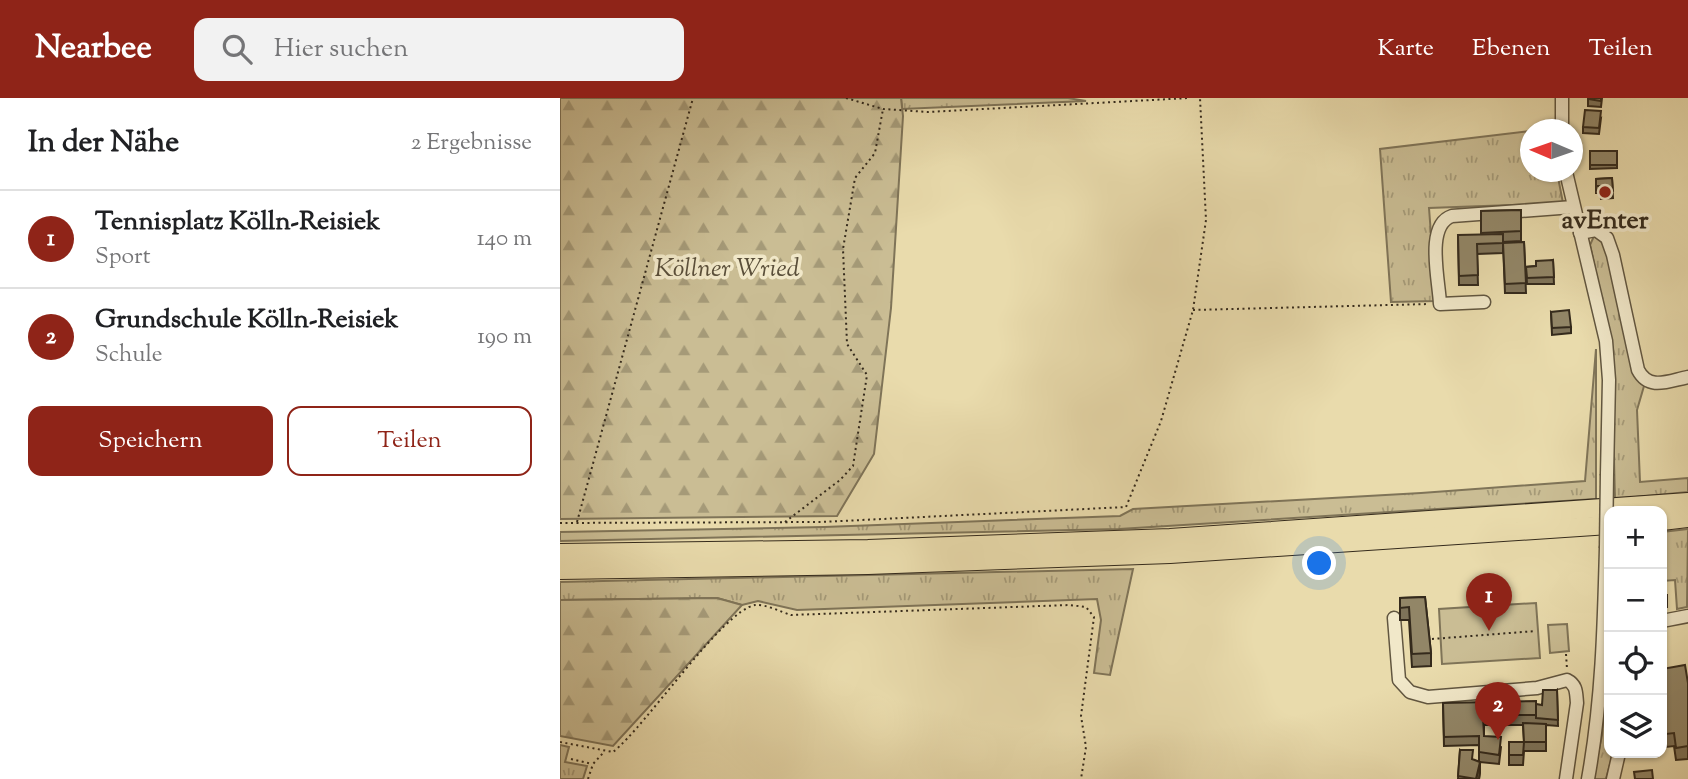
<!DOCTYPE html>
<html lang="de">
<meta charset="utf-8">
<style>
body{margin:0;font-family:"Sorts Mill Goudy",serif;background:#f2f2f2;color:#202124}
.controls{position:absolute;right:21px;bottom:21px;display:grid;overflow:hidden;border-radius:14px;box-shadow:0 2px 5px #0004}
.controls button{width:63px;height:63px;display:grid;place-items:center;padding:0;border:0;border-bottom:2px solid #e0e0e0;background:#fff;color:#202124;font:35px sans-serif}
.compass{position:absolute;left:960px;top:21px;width:63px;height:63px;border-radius:50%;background:#fff;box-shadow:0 2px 5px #0004;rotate:272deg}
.you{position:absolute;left:760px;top:466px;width:24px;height:24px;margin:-18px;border:5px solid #fff;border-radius:50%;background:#1a73e8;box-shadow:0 0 0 10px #1a73e833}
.badge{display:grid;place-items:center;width:46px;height:46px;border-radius:50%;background:#8f2418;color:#fff;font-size:23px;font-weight:700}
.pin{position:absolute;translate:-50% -58px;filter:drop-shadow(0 2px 4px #0008)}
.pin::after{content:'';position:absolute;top:37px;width:24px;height:21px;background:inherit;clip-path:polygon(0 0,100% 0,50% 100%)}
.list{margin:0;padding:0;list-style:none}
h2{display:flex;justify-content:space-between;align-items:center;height:91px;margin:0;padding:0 28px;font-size:30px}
h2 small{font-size:23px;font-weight:400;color:#757577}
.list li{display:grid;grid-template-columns:46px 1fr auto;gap:21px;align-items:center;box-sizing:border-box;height:98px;padding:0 28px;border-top:2px solid #e0e0e0}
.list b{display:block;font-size:26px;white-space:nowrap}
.list p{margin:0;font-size:23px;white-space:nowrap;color:#757577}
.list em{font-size:23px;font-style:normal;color:#757577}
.actions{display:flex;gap:14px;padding:21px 28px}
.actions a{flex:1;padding:16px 0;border:2px solid #8f2418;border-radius:14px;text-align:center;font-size:24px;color:#8f2418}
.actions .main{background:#8f2418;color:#fff}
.icon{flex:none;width:38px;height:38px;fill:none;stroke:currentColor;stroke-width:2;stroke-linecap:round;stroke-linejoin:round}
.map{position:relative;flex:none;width:1128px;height:681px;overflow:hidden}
header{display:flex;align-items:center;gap:42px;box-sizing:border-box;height:98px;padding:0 35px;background:#8f2418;color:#fff}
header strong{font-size:33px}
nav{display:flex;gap:38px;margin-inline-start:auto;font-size:24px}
.search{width:490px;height:63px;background:#f2f2f2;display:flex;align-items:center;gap:18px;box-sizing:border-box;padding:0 24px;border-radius:14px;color:#757577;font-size:26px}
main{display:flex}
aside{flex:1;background:#fff}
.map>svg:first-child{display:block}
.grass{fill:url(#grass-tufts);stroke:#7f7458;stroke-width:2}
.forest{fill:url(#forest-firs);stroke:#7f7458;stroke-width:2}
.park{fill:#cabd94;stroke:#7f7458;stroke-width:2}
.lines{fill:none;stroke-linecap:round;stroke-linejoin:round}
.minor-casing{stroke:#615640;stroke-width:15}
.highway-casing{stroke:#342a1c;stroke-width:20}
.path{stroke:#342a1c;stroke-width:2;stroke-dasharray:2 3.5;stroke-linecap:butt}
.minor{stroke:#f1e8c9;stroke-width:12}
.highway{stroke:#e9dbac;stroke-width:18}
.minor-bridge-casing{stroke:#615640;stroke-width:15;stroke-linecap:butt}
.minor-bridge{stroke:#f1e8c9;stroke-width:12}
.wall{fill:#7e7359;stroke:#342a1c;stroke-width:2}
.shaded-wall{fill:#665e48;stroke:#342a1c;stroke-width:2}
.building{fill:#928667;stroke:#342a1c;stroke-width:2}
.poi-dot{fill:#8f2418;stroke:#f1e8c9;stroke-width:2.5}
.labels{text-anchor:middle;stroke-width:7;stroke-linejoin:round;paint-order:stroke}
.poi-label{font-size:26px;font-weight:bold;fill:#342a1c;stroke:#f1e8c9}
.park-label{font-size:26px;font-style:italic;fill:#5a4f3a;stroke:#f1e8c9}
</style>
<header>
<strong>Nearbee</strong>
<div class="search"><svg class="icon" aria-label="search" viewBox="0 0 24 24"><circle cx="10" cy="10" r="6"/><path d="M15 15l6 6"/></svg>Hier suchen</div>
<nav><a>Karte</a><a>Ebenen</a><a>Teilen</a></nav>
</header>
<main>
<aside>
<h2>In der Nähe<small>2 Ergebnisse</small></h2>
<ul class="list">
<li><span class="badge">1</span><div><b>Tennisplatz Kölln-Reisiek</b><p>Sport</p></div><em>140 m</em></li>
<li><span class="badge">2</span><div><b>Grundschule Kölln-Reisiek</b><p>Schule</p></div><em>190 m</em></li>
</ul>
<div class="actions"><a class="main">Speichern</a><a>Teilen</a></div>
</aside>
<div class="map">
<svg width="1128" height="681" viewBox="0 0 1128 681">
<defs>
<pattern id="grass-tufts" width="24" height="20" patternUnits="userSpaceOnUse" patternTransform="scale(1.75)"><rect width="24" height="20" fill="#cabd94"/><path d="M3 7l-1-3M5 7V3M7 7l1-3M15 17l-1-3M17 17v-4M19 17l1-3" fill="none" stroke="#a59a78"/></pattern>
<pattern id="forest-firs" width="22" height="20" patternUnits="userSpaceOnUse" patternTransform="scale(1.75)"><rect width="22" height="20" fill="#cabd94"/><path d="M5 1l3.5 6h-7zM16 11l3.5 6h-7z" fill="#a59a78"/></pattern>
</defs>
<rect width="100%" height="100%" fill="#e9dbac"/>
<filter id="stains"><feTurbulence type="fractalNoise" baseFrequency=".00286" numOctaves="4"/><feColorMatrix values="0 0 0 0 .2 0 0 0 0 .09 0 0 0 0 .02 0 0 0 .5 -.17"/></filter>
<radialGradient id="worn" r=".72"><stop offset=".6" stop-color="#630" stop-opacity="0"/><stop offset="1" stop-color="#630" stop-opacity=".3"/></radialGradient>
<g class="grass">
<path d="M 341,0 L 508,0 L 526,3 L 342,11 Z"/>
<path d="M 970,33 L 970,74 L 997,74 L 1003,105 L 869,110 L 876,203 L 831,204 L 820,51 Z"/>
<path d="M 1034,138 L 1040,141 L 1048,155 L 1079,283 L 1084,288 L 1077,312 L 1080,384 L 1128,380 L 1128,394 L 1055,401 L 1051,244 L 1030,147 Z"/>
<path d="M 1036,251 L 1036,401 L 559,431 L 0,443 L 0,434 L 264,429 L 560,418 L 573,411 L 861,395 L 1025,383 Z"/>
<path d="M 1128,431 L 1127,509 L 1117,511 L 1115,482 L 1102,483 L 1102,434 Z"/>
<path d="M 573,471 L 550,577 L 534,575 L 541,522 L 537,501 L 237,512 L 198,503 L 182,507 L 157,500 L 0,502 L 0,484 Z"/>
<path d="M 1049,553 L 1049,655 L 1053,655 L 1046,681 L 1033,681 L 1042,637 Z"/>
<path d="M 0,647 L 9,649 L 5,664 L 27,668 L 23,681 L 0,681 Z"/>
</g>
<g class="forest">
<path d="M 0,0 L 341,0 L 343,18 L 331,210 L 314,356 L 277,418 L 0,421 Z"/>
<path d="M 157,500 L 182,507 L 53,648 L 0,638 L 0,502 Z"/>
</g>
<g class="park">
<path d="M 976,505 L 980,560 L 882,566 L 879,511 Z"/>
<path d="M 1007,526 L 1009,553 L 990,555 L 988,527 Z"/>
</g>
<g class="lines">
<defs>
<g id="minor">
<path d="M 1002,32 L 1002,0"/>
<path d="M 1006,74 L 1046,243 L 1049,282 L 1047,376"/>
<path d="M 1020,135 L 1036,132 L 1047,140 L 1053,157 L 1078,272 C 1089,293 1108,283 1128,279"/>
<path d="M 924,204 L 880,206 C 879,182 865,127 892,118 L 1013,109"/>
<path d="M 834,520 L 839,582 L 850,594 L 868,599 L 977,590 L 1007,582 C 1017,587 1016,595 1017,605 L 1006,681"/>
<path d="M 1102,523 L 1128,518"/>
<path d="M 1028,681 C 1042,604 1044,528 1046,450"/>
<path d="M 1053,681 L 1059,655"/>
</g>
<g id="highway">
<path d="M 1102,423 L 1128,420"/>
<path d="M 0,455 L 308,451 L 610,440 L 1128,404"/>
<path d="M 0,472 L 308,467 L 610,456 L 1049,427"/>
</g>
</defs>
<use href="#minor" class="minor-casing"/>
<use href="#highway" class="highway-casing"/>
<g class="path">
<path d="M 286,0 L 323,11 L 368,14 L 629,0"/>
<path d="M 633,212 L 869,206"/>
<path d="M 17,424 L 133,0"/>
<path d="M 225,424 L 280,382 L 293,368 L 307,277 L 287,246 L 283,151 L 295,80 L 315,55 L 323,11"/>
<path d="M 0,425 L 261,424 L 566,409 L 601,323 L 633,212 L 646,122 L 640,0"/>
<path d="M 872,541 L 976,533"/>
<path d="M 1006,556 L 1007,571"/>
<path d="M 0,644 L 53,654 C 87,627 162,513 195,507 C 206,506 221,514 231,517 L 509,507 L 526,509 L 534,519 L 521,618 L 526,649 L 521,681"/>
<path d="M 11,661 L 32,666"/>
<path d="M 28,681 L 33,666 L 44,654"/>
</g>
<use href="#minor" class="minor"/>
<use href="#highway" class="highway"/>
<defs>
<path id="minor-bridge" d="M 1046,450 L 1047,376"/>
</defs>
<use href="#minor-bridge" class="minor-bridge-casing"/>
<use href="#minor-bridge" class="minor-bridge"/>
</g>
<g class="wall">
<path d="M 1028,0 L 1042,0 L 1041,9 L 1028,8 Z"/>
<path d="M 1041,20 L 1039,36 L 1023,35 L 1023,29 Z"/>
<path d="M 1030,53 L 1057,53 L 1057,70 L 1030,71 Z"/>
<path d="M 1052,80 L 1053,100 L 1041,101 L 1040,95 L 1036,95 L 1036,81 Z"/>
<path d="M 961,112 L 961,143 L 943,144 L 943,155 L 917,156 L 918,187 L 899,187 L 898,137 L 921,137 L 921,113 Z"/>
<path d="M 964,144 L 966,195 L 945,195 L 943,145 Z"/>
<path d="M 993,162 L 994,186 L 967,186 L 966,169 L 976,168 Z"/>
<path d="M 991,214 L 1011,229 L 1011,235 L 992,237 Z"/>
<path d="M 1102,483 L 1104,497 L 1107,497 L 1107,509 L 1102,509 Z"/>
<path d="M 865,499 L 871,555 L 871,568 L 852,569 L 849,522 L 840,522 L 840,500 Z"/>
<path d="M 1102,571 L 1128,585 L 1128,661 L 1116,662 L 1114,648 L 1106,649 L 1102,625 Z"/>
<path d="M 997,592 L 998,628 L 986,627 L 986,653 L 964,653 L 963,667 L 949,667 L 949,644 L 964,644 L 963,627 L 924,627 L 924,638 L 941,649 L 939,666 L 920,664 L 920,674 L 919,681 L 898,681 L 900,652 L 913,662 L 919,664 L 919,647 L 884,648 L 883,605 L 982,607 Z"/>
</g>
<path class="shaded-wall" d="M 920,664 L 920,674 L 919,681 L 916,681 Z"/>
<g class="building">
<path d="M 1028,0 L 1041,0 L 1041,3 L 1028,1 Z"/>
<path d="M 1025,12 L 1041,13 L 1039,30 L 1023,29 Z"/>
<rect x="1030" y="53" width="27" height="14"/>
<path d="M 1052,80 L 1053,93 L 1041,94 L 1040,88 L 1036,88 L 1036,81 Z"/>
<path d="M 961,112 L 961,133 L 921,135 L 921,113 Z"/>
<path d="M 943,136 L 943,145 L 917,146 L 918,177 L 899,178 L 898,137 Z"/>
<path d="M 964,144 L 966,185 L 945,186 L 943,145 Z"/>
<path d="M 993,162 L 994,179 L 967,180 L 966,169 L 976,168 L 976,163 Z"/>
<path d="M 1009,212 L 1011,229 L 992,230 L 991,214 Z"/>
<path d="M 1102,483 L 1103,483 L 1104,497 L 1107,497 L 1107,502 L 1102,502 Z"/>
<path d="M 865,499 L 871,555 L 852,556 L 849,509 L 840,510 L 840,500 Z"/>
<path d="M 1125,567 L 1128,585 L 1128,648 L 1116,650 L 1114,635 L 1106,636 L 1102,612 L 1102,571 Z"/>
<path d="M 983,592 L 997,592 L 998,622 L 976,620 L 976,606 L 982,607 Z"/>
<path d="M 976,603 L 976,617 L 923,617 L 924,638 L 941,639 L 939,657 L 919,654 L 919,638 L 884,639 L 883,605 Z"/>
<path d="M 963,625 L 986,626 L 986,644 L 964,644 Z"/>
<path d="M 949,644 L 964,644 L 963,657 L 949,657 Z"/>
<path d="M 900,652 L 913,652 L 912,661 L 920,664 L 916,681 L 898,678 Z"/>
<path d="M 1092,672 L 1093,681 L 1075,681 L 1074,674 Z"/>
</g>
<circle class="poi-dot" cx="1045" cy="94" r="7"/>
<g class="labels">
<g class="poi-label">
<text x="1045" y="130">avEnter</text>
</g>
<g class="park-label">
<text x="167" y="178">Köllner Wried</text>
</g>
</g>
<rect width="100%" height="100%" filter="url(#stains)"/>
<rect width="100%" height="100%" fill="url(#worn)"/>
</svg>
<div class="controls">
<button>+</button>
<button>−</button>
<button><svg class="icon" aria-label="locate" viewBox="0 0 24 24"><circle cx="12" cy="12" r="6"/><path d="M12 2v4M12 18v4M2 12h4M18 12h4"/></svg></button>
<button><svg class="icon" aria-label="layers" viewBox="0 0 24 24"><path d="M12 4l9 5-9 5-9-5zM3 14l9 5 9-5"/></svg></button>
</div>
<svg class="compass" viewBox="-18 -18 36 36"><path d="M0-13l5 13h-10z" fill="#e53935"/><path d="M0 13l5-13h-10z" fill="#757577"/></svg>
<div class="you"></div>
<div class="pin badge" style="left:929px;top:533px">1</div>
<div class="pin badge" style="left:938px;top:642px">2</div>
</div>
</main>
